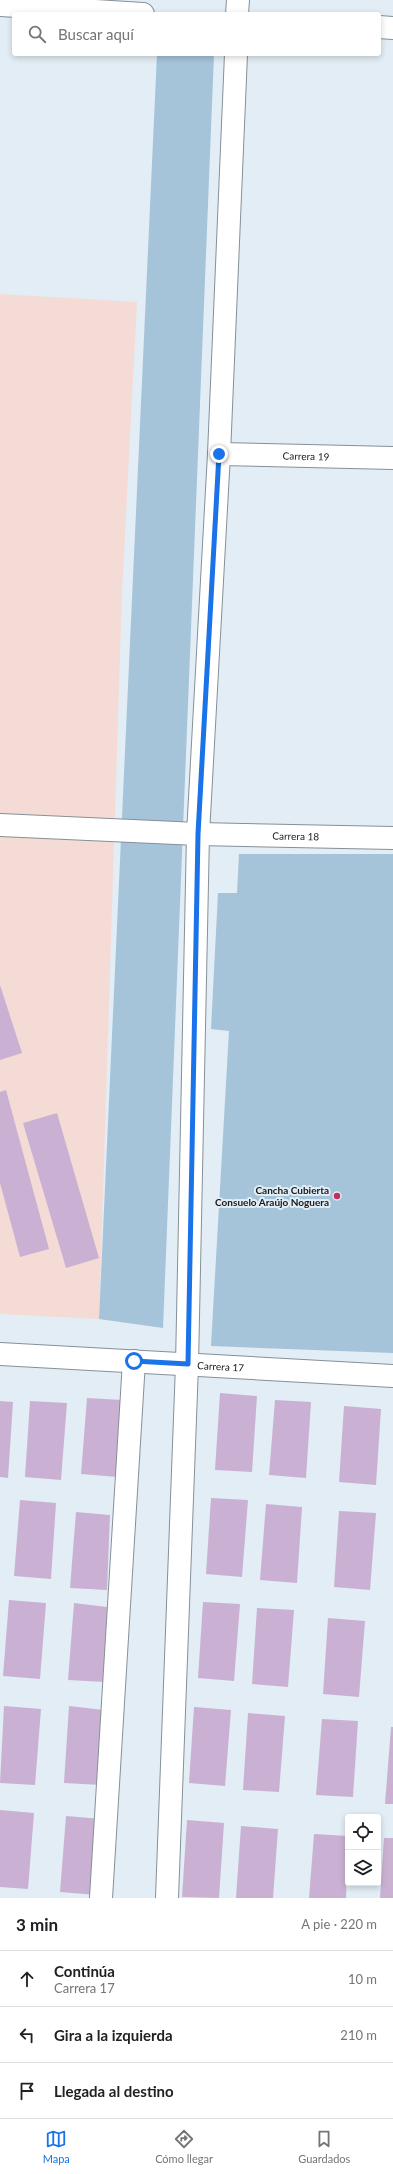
<!DOCTYPE html>
<html lang="es">
<meta charset="utf-8">
<style>
body{margin:0;font-family:Lato,sans-serif;background:#f2f2f2;color:#202124}
.controls{position:absolute;right:12px;bottom:12px;display:grid;overflow:hidden;border-radius:4px;box-shadow:0 2px 6px #0003}
.controls button{width:36px;height:36px;display:grid;place-items:center;padding:0;border:0;border-bottom:1px solid #e0e0e0;background:#fff;color:#202124;font:20px sans-serif}
.stop{position:absolute;width:12px;height:12px;margin:-9px;border:3px solid #1a73e8;border-radius:50%;background:#fff}
.stop.end{background:#1a73e8;border-color:#fff;box-shadow:0 1px 4px #0008}
.list{margin:0;padding:0;list-style:none}
h2{display:flex;justify-content:space-between;align-items:center;height:52px;margin:0;padding:0 16px;font-size:17px}
h2 small{font-size:13px;font-weight:400;color:#757577}
.list li{display:grid;grid-template-columns:26px 1fr auto;gap:12px;align-items:center;box-sizing:border-box;height:56px;padding:0 16px;border-top:1px solid #e0e0e0}
.list b{display:block;font-size:15px;white-space:nowrap}
.list p{margin:0;font-size:13px;white-space:nowrap;color:#757577}
.list em{font-size:13px;font-style:normal;color:#757577}
.icon{flex:none;width:22px;height:22px;fill:none;stroke:currentColor;stroke-width:2;stroke-linecap:round;stroke-linejoin:round}
.map{position:relative;flex:none;width:393px;height:1898px;overflow:hidden}
.search{position:absolute;background:#fff;box-shadow:0 2px 6px #0003;left:12px;right:12px;top:12px;height:44px;display:flex;align-items:center;gap:10px;box-sizing:border-box;padding:0 14px;border-radius:4px;color:#757577;font-size:15px}
.sheet{height:220px;background:#fff}
nav{display:flex;justify-content:space-around;align-items:center;box-sizing:border-box;height:56px;border-top:1px solid #e0e0e0;background:#fff;font-size:11px;color:#757577}
nav a{display:grid;justify-items:center;gap:2px}
nav .on{color:#1a73e8}
.map>svg:first-child{display:block}
.education{fill:#f5dbd5}
.green{fill:#a5c3d9}
.building{fill:#cab1d3}
.lines{fill:none;stroke-linecap:round;stroke-linejoin:round}
.minor-casing{stroke:#869097;stroke-width:24}
.minor{stroke:#fff;stroke-width:22}
.route{stroke:#1a73e8;stroke-width:5}
.poi-dot{fill:#c0315b;stroke:#e2edf5;stroke-width:1.5}
.labels{text-anchor:middle;stroke-width:4;stroke-linejoin:round;paint-order:stroke}
.street-label{font-size:10px;fill:#15191b;stroke:#e2edf5}
.poi-label{font-size:10px;font-weight:bold;fill:#15191b;stroke:#e2edf5;text-anchor:end}
</style>
<div class="map">
<svg width="393" height="1898" viewBox="0 0 393 1898">
<rect width="100%" height="100%" fill="#e2edf5"/>
<path class="education" d="M 0,294 L 137,302 L 122,591 L 99,1319 L 0,1314 Z"/>
<g class="green">
<path d="M 157,54 L 214,54 L 163,1328 L 99,1319 Z"/>
<path d="M 239,854 L 393,854 L 393,1353 L 211,1346 L 229,1031 L 211,1029 L 218,893 L 237,893 Z"/>
</g>
<g class="building">
<path d="M 0,985 L 22,1053 L 0,1060 Z"/>
<path d="M 6,1090 L 49,1249 L 20,1257 L 0,1183 L 0,1092 Z"/>
<path d="M 57,1113 L 99,1258 L 66,1268 L 23,1123 Z"/>
<path d="M 220,1393 L 257,1396 L 252,1472 L 215,1470 Z"/>
<path d="M 87,1398 L 123,1400 L 118,1477 L 81,1474 Z"/>
<path d="M 275,1400 L 311,1402 L 306,1478 L 269,1475 Z"/>
<path d="M 0,1401 L 13,1402 L 8,1478 L 0,1477 Z"/>
<path d="M 30,1401 L 67,1403 L 61,1480 L 25,1477 Z"/>
<path d="M 344,1406 L 381,1409 L 376,1485 L 339,1482 Z"/>
<path d="M 211,1498 L 248,1500 L 242,1577 L 206,1574 Z"/>
<path d="M 20,1500 L 56,1503 L 51,1579 L 14,1576 Z"/>
<path d="M 266,1504 L 302,1507 L 297,1583 L 260,1580 Z"/>
<path d="M 339,1511 L 376,1513 L 370,1590 L 334,1587 Z"/>
<path d="M 76,1512 L 110,1515 L 107,1590 L 70,1588 Z"/>
<path d="M 9,1600 L 46,1603 L 40,1679 L 3,1676 Z"/>
<path d="M 203,1602 L 240,1604 L 234,1681 L 198,1678 Z"/>
<path d="M 74,1603 L 107,1607 L 105,1682 L 68,1680 Z"/>
<path d="M 257,1608 L 294,1610 L 288,1687 L 252,1684 Z"/>
<path d="M 328,1618 L 365,1621 L 359,1697 L 323,1694 Z"/>
<path d="M 4,1706 L 41,1709 L 35,1785 L 0,1783 Z"/>
<path d="M 69,1706 L 104,1710 L 101,1785 L 64,1783 Z"/>
<path d="M 194,1707 L 231,1710 L 225,1786 L 189,1783 Z"/>
<path d="M 248,1713 L 285,1716 L 279,1792 L 243,1790 Z"/>
<path d="M 322,1719 L 358,1721 L 353,1797 L 316,1795 Z"/>
<path d="M 391,1727 L 393,1727 L 393,1804 L 385,1804 Z"/>
<path d="M 0,1810 L 34,1813 L 28,1889 L 0,1887 Z"/>
<path d="M 66,1816 L 102,1819 L 97,1895 L 60,1892 Z"/>
<path d="M 187,1820 L 224,1823 L 219,1898 L 182,1897 Z"/>
<path d="M 241,1826 L 278,1829 L 273,1898 L 236,1898 Z"/>
<path d="M 314,1834 L 348,1836 L 346,1898 L 309,1898 Z"/>
<path d="M 384,1838 L 393,1838 L 393,1898 L 380,1898 Z"/>
</g>
<g class="lines">
<defs>
<g id="minor">
<path d="M 0,5 L 143,14"/>
<path d="M 237,14 L 238,0"/>
<path d="M 379,27 L 393,28"/>
<path id="s1" d="M 219,454 L 393,458"/>
<path id="s2" d="M 0,825 L 198,834 L 393,838"/>
<path id="s3" d="M 0,1354 L 393,1376"/>
<path d="M 101,1898 L 134,1361"/>
<path d="M 167,1898 L 187,1365 L 198,834 L 219,454 L 236,54"/>
</g>
</defs>
<use href="#minor" class="minor-casing"/>
<use href="#minor" class="minor"/>
</g>
<g class="lines">
<path class="route" d="M 134,1361 L 188,1364 L 198,834 L 219,454"/>
</g>
<circle class="poi-dot" cx="337" cy="1196" r="4"/>
<g class="labels">
<g class="street-label">
<text dy="4" stroke="none"><textPath href="#s1" startOffset="87">Carrera 19</textPath></text>
<text dy="4" stroke="none"><textPath href="#s2" startOffset="296">Carrera 18</textPath></text>
<text dy="4" stroke="none"><textPath href="#s3" startOffset="221">Carrera 17</textPath></text>
</g>
<g class="poi-label">
<text x="329" y="1194">Cancha Cubierta<tspan x="329" dy="12">Consuelo Araújo Noguera</tspan></text>
</g>
</g>
</svg>
<div class="controls">
<button><svg class="icon" aria-label="locate" viewBox="0 0 24 24"><circle cx="12" cy="12" r="6"/><path d="M12 2v4M12 18v4M2 12h4M18 12h4"/></svg></button>
<button><svg class="icon" aria-label="layers" viewBox="0 0 24 24"><path d="M12 4l9 5-9 5-9-5zM3 14l9 5 9-5"/></svg></button>
</div>
<div class="stop" style="left:134px;top:1361px"></div>
<div class="stop end" style="left:219px;top:454px"></div>
<div class="search"><svg class="icon" aria-label="search" viewBox="0 0 24 24"><circle cx="10" cy="10" r="6"/><path d="M15 15l6 6"/></svg>Buscar aquí</div>
</div>
<section class="sheet">
<h2>3 min<small>A pie · 220 m</small></h2>
<ul class="list">
<li><svg class="icon" aria-label="ahead" viewBox="0 0 24 24"><path d="M12 20V5M6 11l6-6 6 6"/></svg><div><b>Continúa</b><p>Carrera 17</p></div><em>10 m</em></li>
<li><svg class="icon" aria-label="left" viewBox="0 0 24 24"><path d="M17 20v-9H6M10 6l-5 5 5 5"/></svg><div><b>Gira a la izquierda</b></div><em>210 m</em></li>
<li><svg class="icon" aria-label="arrive" viewBox="0 0 24 24"><path d="M6 21V4h12l-3 4 3 4H6"/></svg><div><b>Llegada al destino</b></div></li>
</ul>
</section>
<nav>
<a class="on"><svg class="icon" aria-label="map" viewBox="0 0 24 24"><path d="M3 6l6-2 6 2 6-2v14l-6 2-6-2-6 2zM9 4v14M15 6v14"/></svg>Mapa</a>
<a><svg class="icon" aria-label="directions" viewBox="0 0 24 24"><path d="M12 3l9 9-9 9-9-9zM9 14v-3h6M13 9l2 2-2 2"/></svg>Cómo llegar</a>
<a><svg class="icon" aria-label="saved" viewBox="0 0 24 24"><path d="M7 4h10v16l-5-4-5 4z"/></svg>Guardados</a>
</nav>
